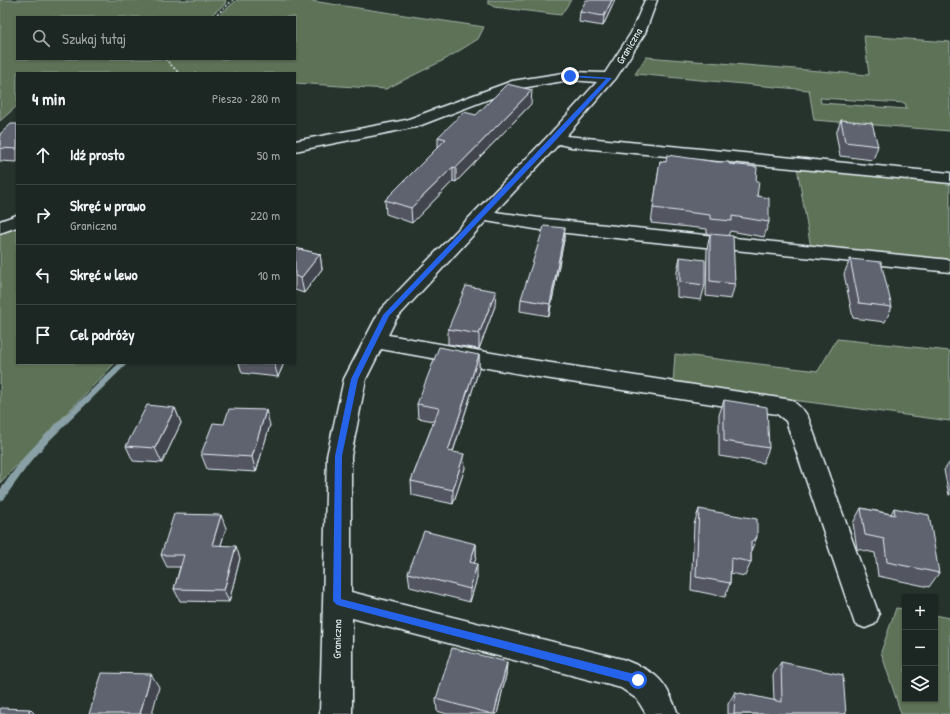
<!DOCTYPE html>
<html lang="pl">
<meta charset="utf-8">
<style>
body{margin:0;font-family:"Patrick Hand",sans-serif;background:#29322f;color:#f1f3f6}
.controls{position:absolute;right:12px;bottom:12px;display:grid;overflow:hidden;border-radius:0px;box-shadow:0 1px 3px #0004}
.controls button{width:36px;height:36px;display:grid;place-items:center;padding:0;border:0;border-bottom:1px solid #3a4340;background:#1c2622;color:#f1f3f6;font:20px sans-serif}
.stop{position:absolute;width:12px;height:12px;margin:-9px;border:3px solid #2563eb;border-radius:50%;background:#fff}
.stop.end{background:#2563eb;border-color:#fff;box-shadow:0 1px 4px #0008}
.list{margin:0;padding:0;list-style:none}
h2{display:flex;justify-content:space-between;align-items:center;height:52px;margin:0;padding:0 16px;font-size:17px}
h2 small{font-size:13px;font-weight:400;color:#a0a5a5}
.list li{display:grid;grid-template-columns:26px 1fr auto;gap:12px;align-items:center;box-sizing:border-box;height:60px;padding:0 16px;border-top:1px solid #3a4340}
.list b{display:block;font-size:15px;white-space:nowrap}
.list p{margin:0;font-size:13px;white-space:nowrap;color:#a0a5a5}
.list em{font-size:13px;font-style:normal;color:#a0a5a5}
.icon{flex:none;width:22px;height:22px;fill:none;stroke:currentColor;stroke-width:2;stroke-linecap:round;stroke-linejoin:round}
.map{position:relative;flex:none;width:950px;height:714px;overflow:hidden}
.search{position:absolute;background:#1c2622;box-shadow:0 1px 3px #0004;left:16px;top:16px;width:280px;height:44px;display:flex;align-items:center;gap:10px;box-sizing:border-box;padding:0 14px;border-radius:0px;color:#a0a5a5;font-size:15px}
.panel{position:absolute;background:#1c2622;box-shadow:0 1px 3px #0004;left:16px;top:72px;width:280px;height:292px;border-radius:0px}
.map>svg:first-child{display:block}
.green{fill:#5d7256;stroke:#a2b2a7;fill-rule:evenodd}
.lines{fill:none;stroke-linecap:round;stroke-linejoin:round}
.stream{fill:#89a1a6;fill-rule:evenodd}
.minor-casing{stroke:#e8f1f8;stroke-width:3}
.path{stroke:#e8f1f8;stroke-width:1.5;stroke-dasharray:2 2;stroke-linecap:butt}
.minor{fill:#26332d;fill-rule:evenodd}
.wall{fill:#525560;stroke:#e8f1f8}
.shaded-wall{fill:#42454e;stroke:#e8f1f8}
.building{fill:#5f6370;stroke:#e8f1f8}
.route{fill:#2563eb}
.labels{text-anchor:middle;stroke-width:3;stroke-linejoin:round;paint-order:stroke}
.street-label{font-size:11px;fill:#e8f1f8;stroke:#26332d}
</style>
<div class="map">
<svg width="950" height="714" viewBox="0 0 950 714">
<rect width="100%" height="100%" fill="#26332d"/>
<filter id="ink" filterUnits="userSpaceOnUse"><feTurbulence type="fractalNoise" baseFrequency=".025" numOctaves="2"/><feDisplacementMap in="SourceGraphic" scale="8" xChannelSelector="R" yChannelSelector="G"/><feConvolveMatrix kernelMatrix="1 2 1 2 8 2 1 2 1" color-interpolation-filters="sRGB"/></filter>
<g filter="url(#ink)">
<g class="green">
<path d="M 0,0 L 226,0 L 225,4 L 209,17 L 17,17 L 17,59 L 295,59 L 295,17 L 217,17 L 237,0 L 305,0 L 484,27 L 478,39 L 446,59 L 386,89 L 295,83 L 295,73 L 17,73 L 17,106 L 0,121 Z"/>
<path d="M 488,0 L 571,0 L 561,15 L 494,7 L 488,3 Z"/>
<path d="M 864,36 L 950,42 L 950,131 L 814,120 L 809,90 L 635,74 L 646,57 L 869,75 ZM 820,98 L 905,103 L 907,109 L 821,103 Z"/>
<path d="M 797,167 L 950,181 L 950,262 L 811,248 Z"/>
<path d="M 17,226 L 17,363 L 115,363 L 0,483 L 0,232 Z"/>
<path d="M 837,339 L 950,351 L 950,421 L 673,384 L 675,354 L 818,371 Z"/>
<path d="M 896,608 L 905,609 L 905,699 L 935,699 L 935,615 L 950,618 L 950,714 L 901,714 L 881,652 Z"/>
</g>
<g class="lines">
<path class="stream" d="M 119,363 L 128,363 L 49,441 L 29,464 L 3,500 L 0,501 L 0,490 L 23,458 L 43,437 Z"/>
<defs>
<g id="minor">
<path d="M 645,0 L 657,0 L 645,33 L 616,78 L 566,136 L 950,173 L 950,183 L 571,147 L 559,144 L 495,212 L 547,219 L 950,260 L 950,272 L 547,231 L 486,221 L 396,319 L 388,335 L 532,360 L 792,400 L 804,411 L 808,417 L 879,615 L 875,624 L 865,628 L 855,624 L 786,421 L 777,414 L 532,376 L 381,349 L 366,379 L 351,456 L 351,592 L 622,659 C 658,673 664,678 678,714 L 646,714 L 637,699 L 621,688 L 352,618 L 352,714 L 320,714 L 327,456 L 344,379 L 380,310 L 549,135 L 597,82 L 570,80 L 515,89 L 416,127 L 295,151 L 295,141 L 406,120 L 512,81 L 570,72 L 605,73 L 631,33 Z"/>
<path d="M 17,215 L 17,227 L 0,233 L 0,221 Z"/>
</g>
</defs>
<use href="#minor" class="minor-casing"/>
<g class="path">
<path d="M 214,17 L 233,0"/>
<path d="M 165,59 L 179,73"/>
</g>
<use href="#minor" class="minor"/>
</g>
<g class="wall">
<path d="M 615,0 L 603,26 L 579,22 L 580,12 Z"/>
<path d="M 531,104 L 456,182 L 453,181 L 412,223 L 386,214 L 385,200 L 438,147 L 438,137 L 476,115 Z"/>
<path d="M 841,120 L 878,146 L 873,160 L 840,156 L 836,134 Z"/>
<path d="M 17,124 L 17,162 L 0,161 L 0,134 Z"/>
<path d="M 660,161 L 756,182 L 757,196 L 769,222 L 764,237 L 730,231 L 728,236 L 735,284 L 731,299 L 706,296 L 707,249 L 710,234 L 707,234 L 707,229 L 651,223 Z"/>
<path d="M 564,240 L 549,316 L 520,311 L 521,299 Z"/>
<path d="M 295,248 L 320,254 L 322,269 L 304,293 L 295,290 Z"/>
<path d="M 680,257 L 705,285 L 701,300 L 677,297 L 677,272 Z"/>
<path d="M 850,259 L 892,307 L 885,322 L 853,318 L 844,274 Z"/>
<path d="M 495,306 L 479,349 L 448,344 L 448,329 Z"/>
<path d="M 479,355 L 479,369 L 453,452 L 465,468 L 453,504 L 412,495 L 411,481 L 434,421 L 418,418 L 417,404 Z"/>
<path d="M 239,363 L 284,363 L 278,377 L 242,373 Z"/>
<path d="M 724,400 L 769,448 L 763,463 L 719,456 L 719,415 Z"/>
<path d="M 175,408 L 181,423 L 162,463 L 133,461 L 126,446 Z"/>
<path d="M 224,424 L 270,425 L 256,472 L 207,469 L 201,454 Z"/>
<path d="M 950,462 L 950,495 L 949,495 L 944,470 Z"/>
<path d="M 861,508 L 891,514 L 894,508 L 939,573 L 929,587 L 878,576 L 875,553 L 857,549 L 853,523 Z"/>
<path d="M 699,509 L 751,551 L 751,562 L 745,576 L 730,573 L 730,583 L 725,597 L 691,590 L 694,524 Z"/>
<path d="M 226,528 L 221,545 L 240,558 L 229,602 L 180,601 L 174,589 L 180,567 L 167,567 L 161,555 Z"/>
<path d="M 476,544 L 476,558 L 474,563 L 477,578 L 470,602 L 410,587 L 408,573 Z"/>
<path d="M 507,662 L 506,675 L 497,714 L 447,714 L 437,711 L 436,699 Z"/>
<path d="M 781,662 L 846,714 L 728,714 L 728,704 L 735,692 L 774,701 L 773,675 Z"/>
</g>
<g class="shaded-wall">
<path d="M 612,0 L 615,0 L 603,26 L 604,16 Z"/>
<path d="M 532,90 L 531,104 L 456,182 L 456,168 Z"/>
<path d="M 453,167 L 453,181 L 412,223 L 411,208 Z"/>
<path d="M 565,228 L 564,240 L 549,316 L 550,304 Z"/>
<path d="M 320,254 L 322,269 L 304,293 L 301,278 Z"/>
<path d="M 496,291 L 495,306 L 479,349 L 479,334 Z"/>
<path d="M 479,355 L 479,369 L 449,464 L 448,451 Z"/>
<path d="M 274,363 L 284,363 L 278,377 Z"/>
<path d="M 175,408 L 181,423 L 162,463 L 155,448 Z"/>
<path d="M 266,410 L 270,425 L 256,472 L 252,457 Z"/>
<path d="M 464,454 L 465,468 L 453,504 L 453,490 Z"/>
<path d="M 221,515 L 226,528 L 217,558 L 212,545 Z"/>
<path d="M 757,537 L 751,551 L 745,556 L 751,542 Z"/>
<path d="M 476,544 L 476,558 L 470,576 L 470,562 Z"/>
<path d="M 236,546 L 240,558 L 229,602 L 224,590 Z"/>
<path d="M 477,564 L 477,578 L 470,602 L 470,589 Z"/>
<path d="M 507,662 L 506,675 L 497,714 L 494,714 Z"/>
<path d="M 151,674 L 159,687 L 152,714 L 140,714 Z"/>
<path d="M 30,709 L 35,714 L 28,714 Z"/>
</g>
<g class="building">
<path d="M 586,0 L 612,0 L 604,16 L 580,12 Z"/>
<path d="M 507,84 L 532,90 L 456,168 L 453,167 L 411,208 L 385,200 L 446,139 L 438,137 L 464,112 L 476,115 Z"/>
<path d="M 841,120 L 872,123 L 878,146 L 845,142 Z"/>
<path d="M 11,124 L 17,124 L 17,149 L 0,148 L 0,134 Z"/>
<path d="M 667,155 L 717,162 L 729,162 L 729,164 L 757,167 L 756,182 L 759,182 L 757,196 L 769,198 L 769,222 L 732,216 L 732,221 L 710,219 L 710,215 L 653,208 L 660,161 L 666,162 Z"/>
<path d="M 544,226 L 565,228 L 550,304 L 521,299 Z"/>
<path d="M 710,234 L 733,236 L 735,284 L 710,281 Z"/>
<path d="M 295,248 L 320,254 L 301,278 L 295,276 Z"/>
<path d="M 680,257 L 705,260 L 705,285 L 680,282 Z"/>
<path d="M 850,259 L 881,262 L 892,307 L 859,303 Z"/>
<path d="M 466,286 L 496,291 L 479,334 L 448,329 Z"/>
<path d="M 439,347 L 479,355 L 448,451 L 464,454 L 453,490 L 411,481 L 439,408 L 417,404 Z"/>
<path d="M 724,400 L 767,407 L 769,448 L 724,441 Z"/>
<path d="M 147,405 L 175,408 L 155,448 L 126,446 Z"/>
<path d="M 229,409 L 266,410 L 252,457 L 201,454 L 213,423 L 224,424 Z"/>
<path d="M 861,508 L 895,515 L 894,508 L 929,515 L 939,573 L 887,562 L 884,539 L 865,535 Z"/>
<path d="M 699,509 L 757,519 L 757,537 L 751,542 L 751,562 L 731,558 L 730,583 L 696,577 Z"/>
<path d="M 174,514 L 221,515 L 212,545 L 236,546 L 224,590 L 174,589 L 184,555 L 161,555 Z"/>
<path d="M 424,531 L 476,544 L 470,562 L 477,564 L 470,589 L 408,573 Z"/>
<path d="M 452,648 L 507,662 L 494,714 L 492,714 L 436,699 Z"/>
<path d="M 781,662 L 843,675 L 846,714 L 734,714 L 735,692 L 782,702 Z"/>
<path d="M 102,673 L 151,674 L 140,714 L 89,714 Z"/>
<path d="M 0,708 L 30,709 L 28,714 L 0,714 Z"/>
</g>
</g>
<path class="route" d="M 570,75 L 612,78 L 556,140 L 389,316 L 358,379 L 342,456 L 341,599 L 638,675 L 642,680 L 638,684 L 337,605 L 333,601 L 335,456 L 351,379 L 383,315 L 606,79 L 568,77 Z"/>
<g class="labels">
<g class="street-label">
<text transform="translate(629 46) rotate(-59)" y="4">Graniczna</text>
<text transform="translate(337 639) rotate(-89)" y="4">Graniczna</text>
</g>
</g>
</svg>
<div class="controls">
<button>+</button>
<button>−</button>
<button><svg class="icon" aria-label="layers" viewBox="0 0 24 24"><path d="M12 4l9 5-9 5-9-5zM3 14l9 5 9-5"/></svg></button>
</div>
<div class="stop" style="left:638px;top:680px"></div>
<div class="stop end" style="left:570px;top:76px"></div>
<div class="search"><svg class="icon" aria-label="search" viewBox="0 0 24 24"><circle cx="10" cy="10" r="6"/><path d="M15 15l6 6"/></svg>Szukaj tutaj</div>
<section class="panel">
<h2>4 min<small>Pieszo · 280 m</small></h2>
<ul class="list">
<li><svg class="icon" aria-label="ahead" viewBox="0 0 24 24"><path d="M12 20V5M6 11l6-6 6 6"/></svg><div><b>Idź prosto</b></div><em>50 m</em></li>
<li><svg class="icon" aria-label="right" viewBox="0 0 24 24"><path d="M7 20v-9h11M14 6l5 5-5 5"/></svg><div><b>Skręć w prawo</b><p>Graniczna</p></div><em>220 m</em></li>
<li><svg class="icon" aria-label="left" viewBox="0 0 24 24"><path d="M17 20v-9H6M10 6l-5 5 5 5"/></svg><div><b>Skręć w lewo</b></div><em>10 m</em></li>
<li><svg class="icon" aria-label="arrive" viewBox="0 0 24 24"><path d="M6 21V4h12l-3 4 3 4H6"/></svg><div><b>Cel podróży</b></div></li>
</ul>
</section>
</div>
